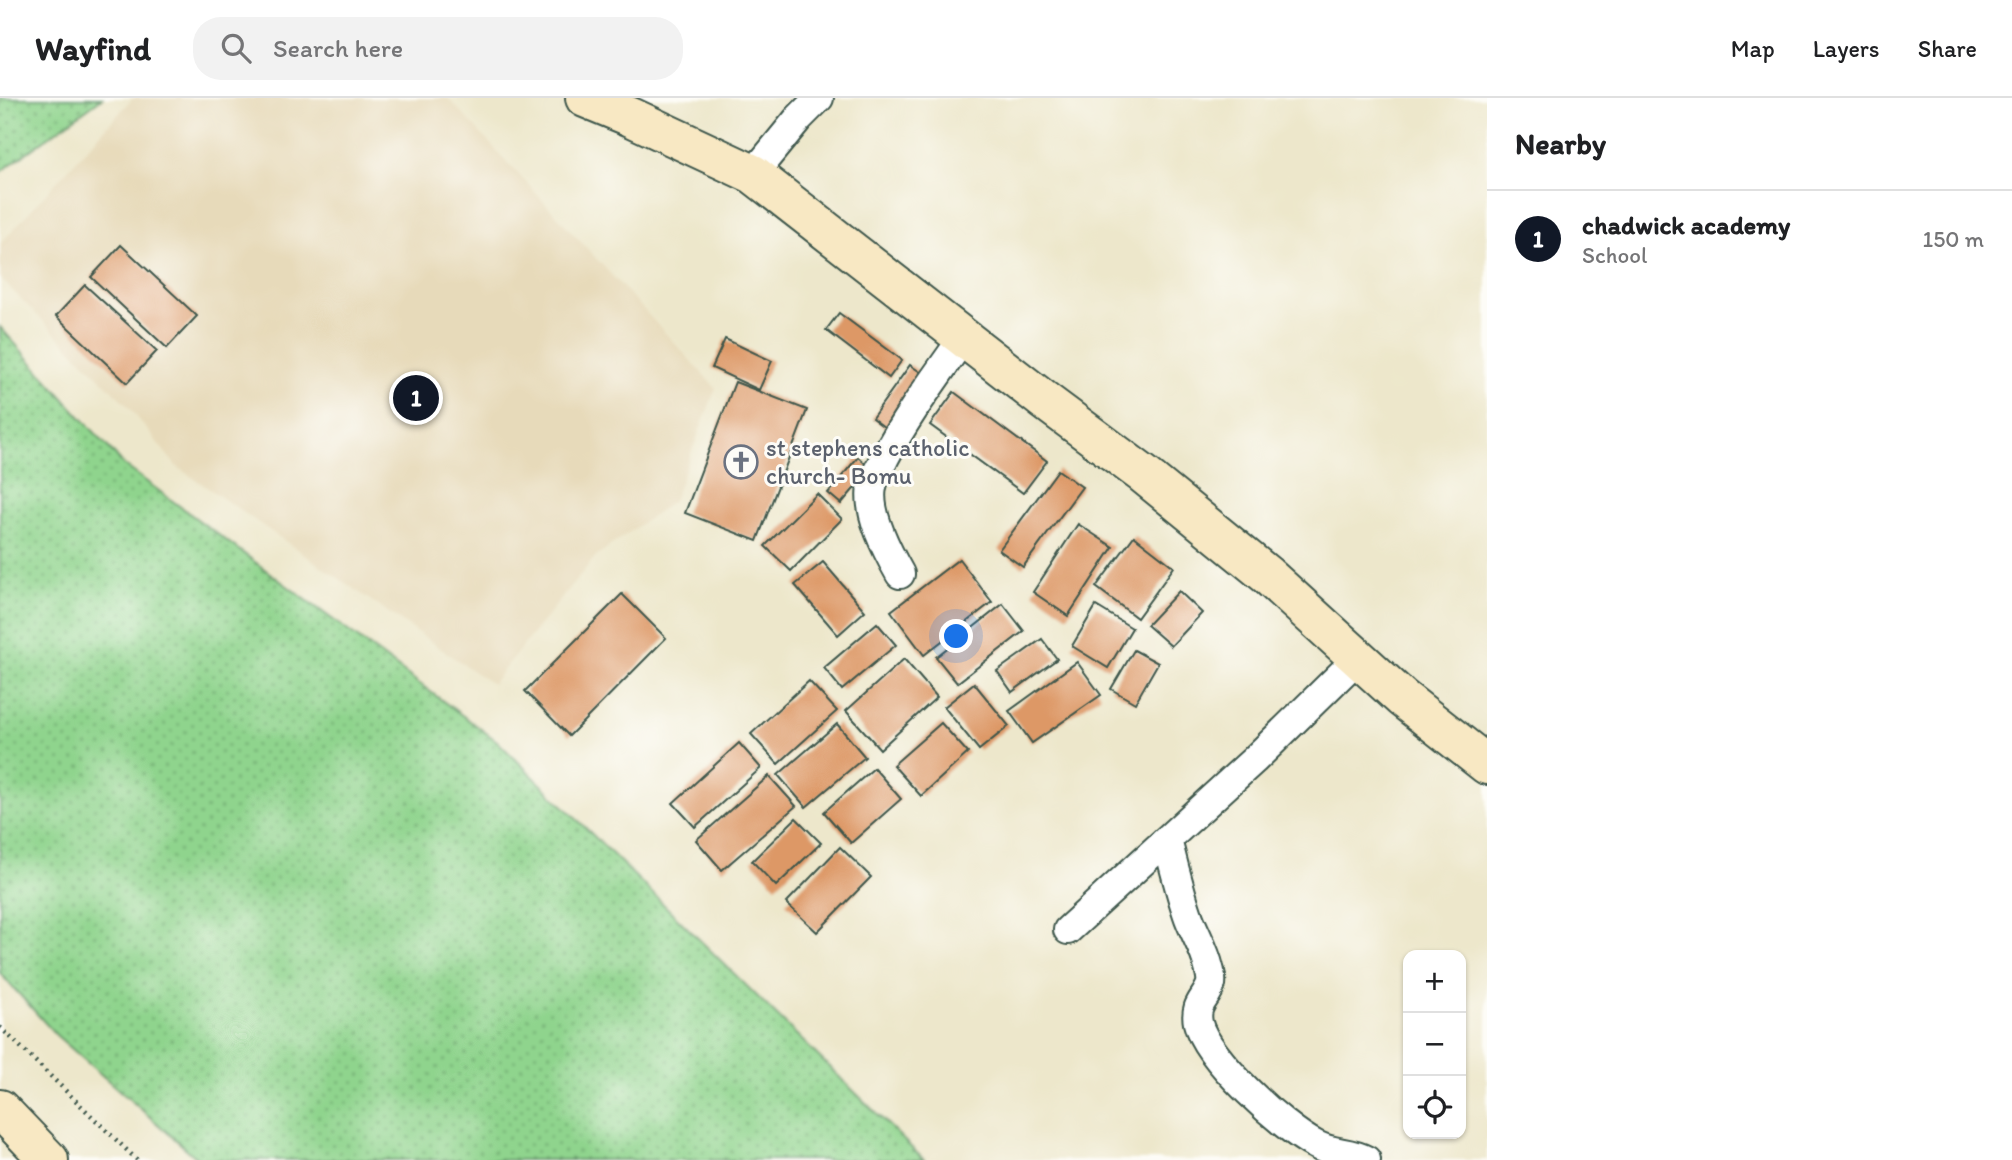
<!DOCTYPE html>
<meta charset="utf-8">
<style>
body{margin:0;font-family:Itim,sans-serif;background:#f2f2f2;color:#202124}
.controls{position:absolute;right:21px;bottom:21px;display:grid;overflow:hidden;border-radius:14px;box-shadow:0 2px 5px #0004}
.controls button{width:63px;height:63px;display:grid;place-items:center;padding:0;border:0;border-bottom:2px solid #e0e0e0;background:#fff;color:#202124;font:35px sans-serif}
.you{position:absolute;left:957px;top:539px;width:24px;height:24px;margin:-18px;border:5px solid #fff;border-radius:50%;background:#1a73e8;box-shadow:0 0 0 10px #1a73e833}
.badge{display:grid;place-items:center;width:46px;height:46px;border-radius:50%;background:#111827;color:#fff;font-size:23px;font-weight:700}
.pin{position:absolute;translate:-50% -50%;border:4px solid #fff;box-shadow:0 2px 7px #0006}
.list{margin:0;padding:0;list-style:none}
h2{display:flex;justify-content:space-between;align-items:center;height:91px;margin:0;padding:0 28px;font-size:30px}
h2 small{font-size:23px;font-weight:400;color:#757577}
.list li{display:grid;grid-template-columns:46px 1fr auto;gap:21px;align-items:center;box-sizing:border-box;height:98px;padding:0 28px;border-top:2px solid #e0e0e0}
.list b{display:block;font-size:26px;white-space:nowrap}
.list p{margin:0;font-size:23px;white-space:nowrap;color:#757577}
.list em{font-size:23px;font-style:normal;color:#757577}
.icon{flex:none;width:38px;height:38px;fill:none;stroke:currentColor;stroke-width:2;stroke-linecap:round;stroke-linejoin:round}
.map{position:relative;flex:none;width:1487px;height:1062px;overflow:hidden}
header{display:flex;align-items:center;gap:42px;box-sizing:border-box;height:98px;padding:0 35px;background:#fff;border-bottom:2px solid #e0e0e0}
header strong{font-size:33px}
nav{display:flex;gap:38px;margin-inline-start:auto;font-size:24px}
.search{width:490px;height:63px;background:#f2f2f2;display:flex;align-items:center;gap:18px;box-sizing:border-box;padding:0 24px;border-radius:28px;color:#757577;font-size:26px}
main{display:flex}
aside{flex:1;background:#fff}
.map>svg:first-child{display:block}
.built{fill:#e7daba}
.grass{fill:url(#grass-dots);stroke:#578860;stroke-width:2}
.building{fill:#dd9866}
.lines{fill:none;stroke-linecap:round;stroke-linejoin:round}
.street-casing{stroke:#3e564b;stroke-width:32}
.secondary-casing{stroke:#3e564b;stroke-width:42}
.path{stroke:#3e564b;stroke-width:4.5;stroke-dasharray:2 5;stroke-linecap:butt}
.street{stroke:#fff;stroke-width:28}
.secondary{stroke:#f8e8c3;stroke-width:38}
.labels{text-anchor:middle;stroke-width:6;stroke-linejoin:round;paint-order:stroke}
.worship-label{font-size:24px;fill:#5b616d;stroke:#fdfcf7;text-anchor:start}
</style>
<header>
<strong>Wayfind</strong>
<div class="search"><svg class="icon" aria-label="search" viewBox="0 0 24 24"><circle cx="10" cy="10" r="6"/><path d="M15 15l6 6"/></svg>Search here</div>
<nav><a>Map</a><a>Layers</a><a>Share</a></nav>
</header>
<main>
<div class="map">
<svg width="1487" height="1062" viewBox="0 0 1487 1062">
<defs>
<pattern id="grass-dots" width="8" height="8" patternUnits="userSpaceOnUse" patternTransform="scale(1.75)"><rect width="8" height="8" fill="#8fd48d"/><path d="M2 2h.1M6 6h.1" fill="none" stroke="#74ad74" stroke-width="1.8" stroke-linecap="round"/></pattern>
</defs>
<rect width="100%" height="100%" fill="#fdfcf7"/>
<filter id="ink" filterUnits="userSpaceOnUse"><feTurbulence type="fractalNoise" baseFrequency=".0143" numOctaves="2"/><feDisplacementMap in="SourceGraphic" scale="14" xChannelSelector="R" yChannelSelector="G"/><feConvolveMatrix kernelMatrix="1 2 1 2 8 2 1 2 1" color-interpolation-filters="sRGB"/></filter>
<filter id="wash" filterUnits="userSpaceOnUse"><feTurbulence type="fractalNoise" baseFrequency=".00686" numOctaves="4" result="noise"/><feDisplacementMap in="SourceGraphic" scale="28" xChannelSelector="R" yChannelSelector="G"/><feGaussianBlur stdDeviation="1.57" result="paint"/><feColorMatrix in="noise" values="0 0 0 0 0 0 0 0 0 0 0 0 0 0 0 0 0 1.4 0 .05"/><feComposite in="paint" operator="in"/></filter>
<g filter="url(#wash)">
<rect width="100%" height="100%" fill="#ede7cb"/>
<path class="built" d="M 133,0 L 448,0 L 716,290 L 673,403 L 596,458 L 492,586 L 176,368 L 129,309 L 0,180 L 0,146 Z"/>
<g class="grass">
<path d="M 0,0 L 102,0 L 0,74 Z"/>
<path d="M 0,229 L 124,367 L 497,643 L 924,1062 L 199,1062 L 56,937 L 0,875 Z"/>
</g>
<g id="blocks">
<g class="building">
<path d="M 121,147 L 197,218 L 167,250 L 91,179 Z"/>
<path d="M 85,187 L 157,253 L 127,285 L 56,218 Z"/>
<path d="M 839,215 L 902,262 L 889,280 L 826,232 Z"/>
<path d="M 725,241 L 772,263 L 759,292 L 712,270 Z"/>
<path d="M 910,267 L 926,278 L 888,332 L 872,320 Z"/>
<path d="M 735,284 L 807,312 L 757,443 L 685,415 Z"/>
<path d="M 954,294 L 1047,363 L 1023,395 L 930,327 Z"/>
<path d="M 858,359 L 871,371 L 841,406 L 828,395 Z"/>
<path d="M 1058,372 L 1082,389 L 1023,469 L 999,452 Z"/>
<path d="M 817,396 L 842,421 L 791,473 L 765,448 Z"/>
<path d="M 1078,426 L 1113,449 L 1068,518 L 1033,494 Z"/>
<path d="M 1134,438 L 1174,469 L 1137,520 L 1096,489 Z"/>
<path d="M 959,461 L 992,504 L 924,557 L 891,513 Z"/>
<path d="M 823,464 L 865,513 L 838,537 L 795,487 Z"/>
<path d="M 1179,493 L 1202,515 L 1171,548 L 1147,527 Z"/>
<path d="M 622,496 L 666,540 L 569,638 L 525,593 Z"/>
<path d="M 1003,506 L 1024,533 L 957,585 L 936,559 Z"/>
<path d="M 1096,508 L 1132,530 L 1108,570 L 1072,548 Z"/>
<path d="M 877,525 L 896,547 L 842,592 L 824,570 Z"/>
<path d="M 1042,541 L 1057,561 L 1012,594 L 997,573 Z"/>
<path d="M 1134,552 L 1158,565 L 1135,605 L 1111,591 Z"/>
<path d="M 904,561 L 937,599 L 880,651 L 846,613 Z"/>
<path d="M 1077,564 L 1101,597 L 1032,645 L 1009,613 Z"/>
<path d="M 809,583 L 837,613 L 778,666 L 751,636 Z"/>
<path d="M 974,585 L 1009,628 L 979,652 L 944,609 Z"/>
<path d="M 941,625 L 968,655 L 921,698 L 893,667 Z"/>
<path d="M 837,626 L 865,659 L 806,709 L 778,677 Z"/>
<path d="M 739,645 L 761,670 L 695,729 L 673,705 Z"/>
<path d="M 874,670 L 901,701 L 851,745 L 824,714 Z"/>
<path d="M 769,678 L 796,708 L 722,772 L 696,742 Z"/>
<path d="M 796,720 L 821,745 L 776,788 L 752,763 Z"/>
<path d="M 840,749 L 871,779 L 817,834 L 786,805 Z"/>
</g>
</g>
</g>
<g filter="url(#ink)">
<use href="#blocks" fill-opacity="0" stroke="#3e564b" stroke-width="2"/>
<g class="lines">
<defs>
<g id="street">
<path d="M 753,76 L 798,21 L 819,0"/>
<path d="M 900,476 C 887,453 867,415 872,389 C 874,378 881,368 885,359 C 907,317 936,279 963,240"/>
<path d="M 1167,742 C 1174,768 1180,795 1189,820 C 1195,836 1205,852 1209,870 C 1210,873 1212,882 1211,886 C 1207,901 1194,905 1198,925 C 1206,960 1284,1031 1316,1047 C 1332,1056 1350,1053 1366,1062"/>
<path d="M 1068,832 L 1254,662 L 1358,560"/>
</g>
<g id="secondary">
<path d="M 585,0 L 631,19 L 753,76 L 1045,303 L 1143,376 L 1267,477 L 1402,600 L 1487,667"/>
<path d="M 0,1011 L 49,1062"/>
</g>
</defs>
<use href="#street" class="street-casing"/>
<use href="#secondary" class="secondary-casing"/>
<path class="path" d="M 0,929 L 137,1062"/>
<use href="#street" class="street"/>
<use href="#secondary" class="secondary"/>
</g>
</g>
<defs>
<symbol id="church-ring" viewBox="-11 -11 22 22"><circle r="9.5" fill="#fdfcf7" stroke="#6b7280" stroke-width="1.5"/><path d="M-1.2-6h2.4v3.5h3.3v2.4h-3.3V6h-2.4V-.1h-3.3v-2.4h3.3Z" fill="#6b7280"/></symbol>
</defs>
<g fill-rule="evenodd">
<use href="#church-ring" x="722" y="345" width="38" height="38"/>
</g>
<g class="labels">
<g class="worship-label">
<text x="766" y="358">st stephens catholic<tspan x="766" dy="28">church- Bomu</tspan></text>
</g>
</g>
</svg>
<div class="controls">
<button>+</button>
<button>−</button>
<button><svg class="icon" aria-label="locate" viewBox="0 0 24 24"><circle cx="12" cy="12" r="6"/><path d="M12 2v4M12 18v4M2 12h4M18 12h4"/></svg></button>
</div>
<div class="you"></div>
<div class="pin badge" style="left:416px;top:300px">1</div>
</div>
<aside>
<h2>Nearby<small></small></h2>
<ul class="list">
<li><span class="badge">1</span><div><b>chadwick academy</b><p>School</p></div><em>150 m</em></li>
</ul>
</aside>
</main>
